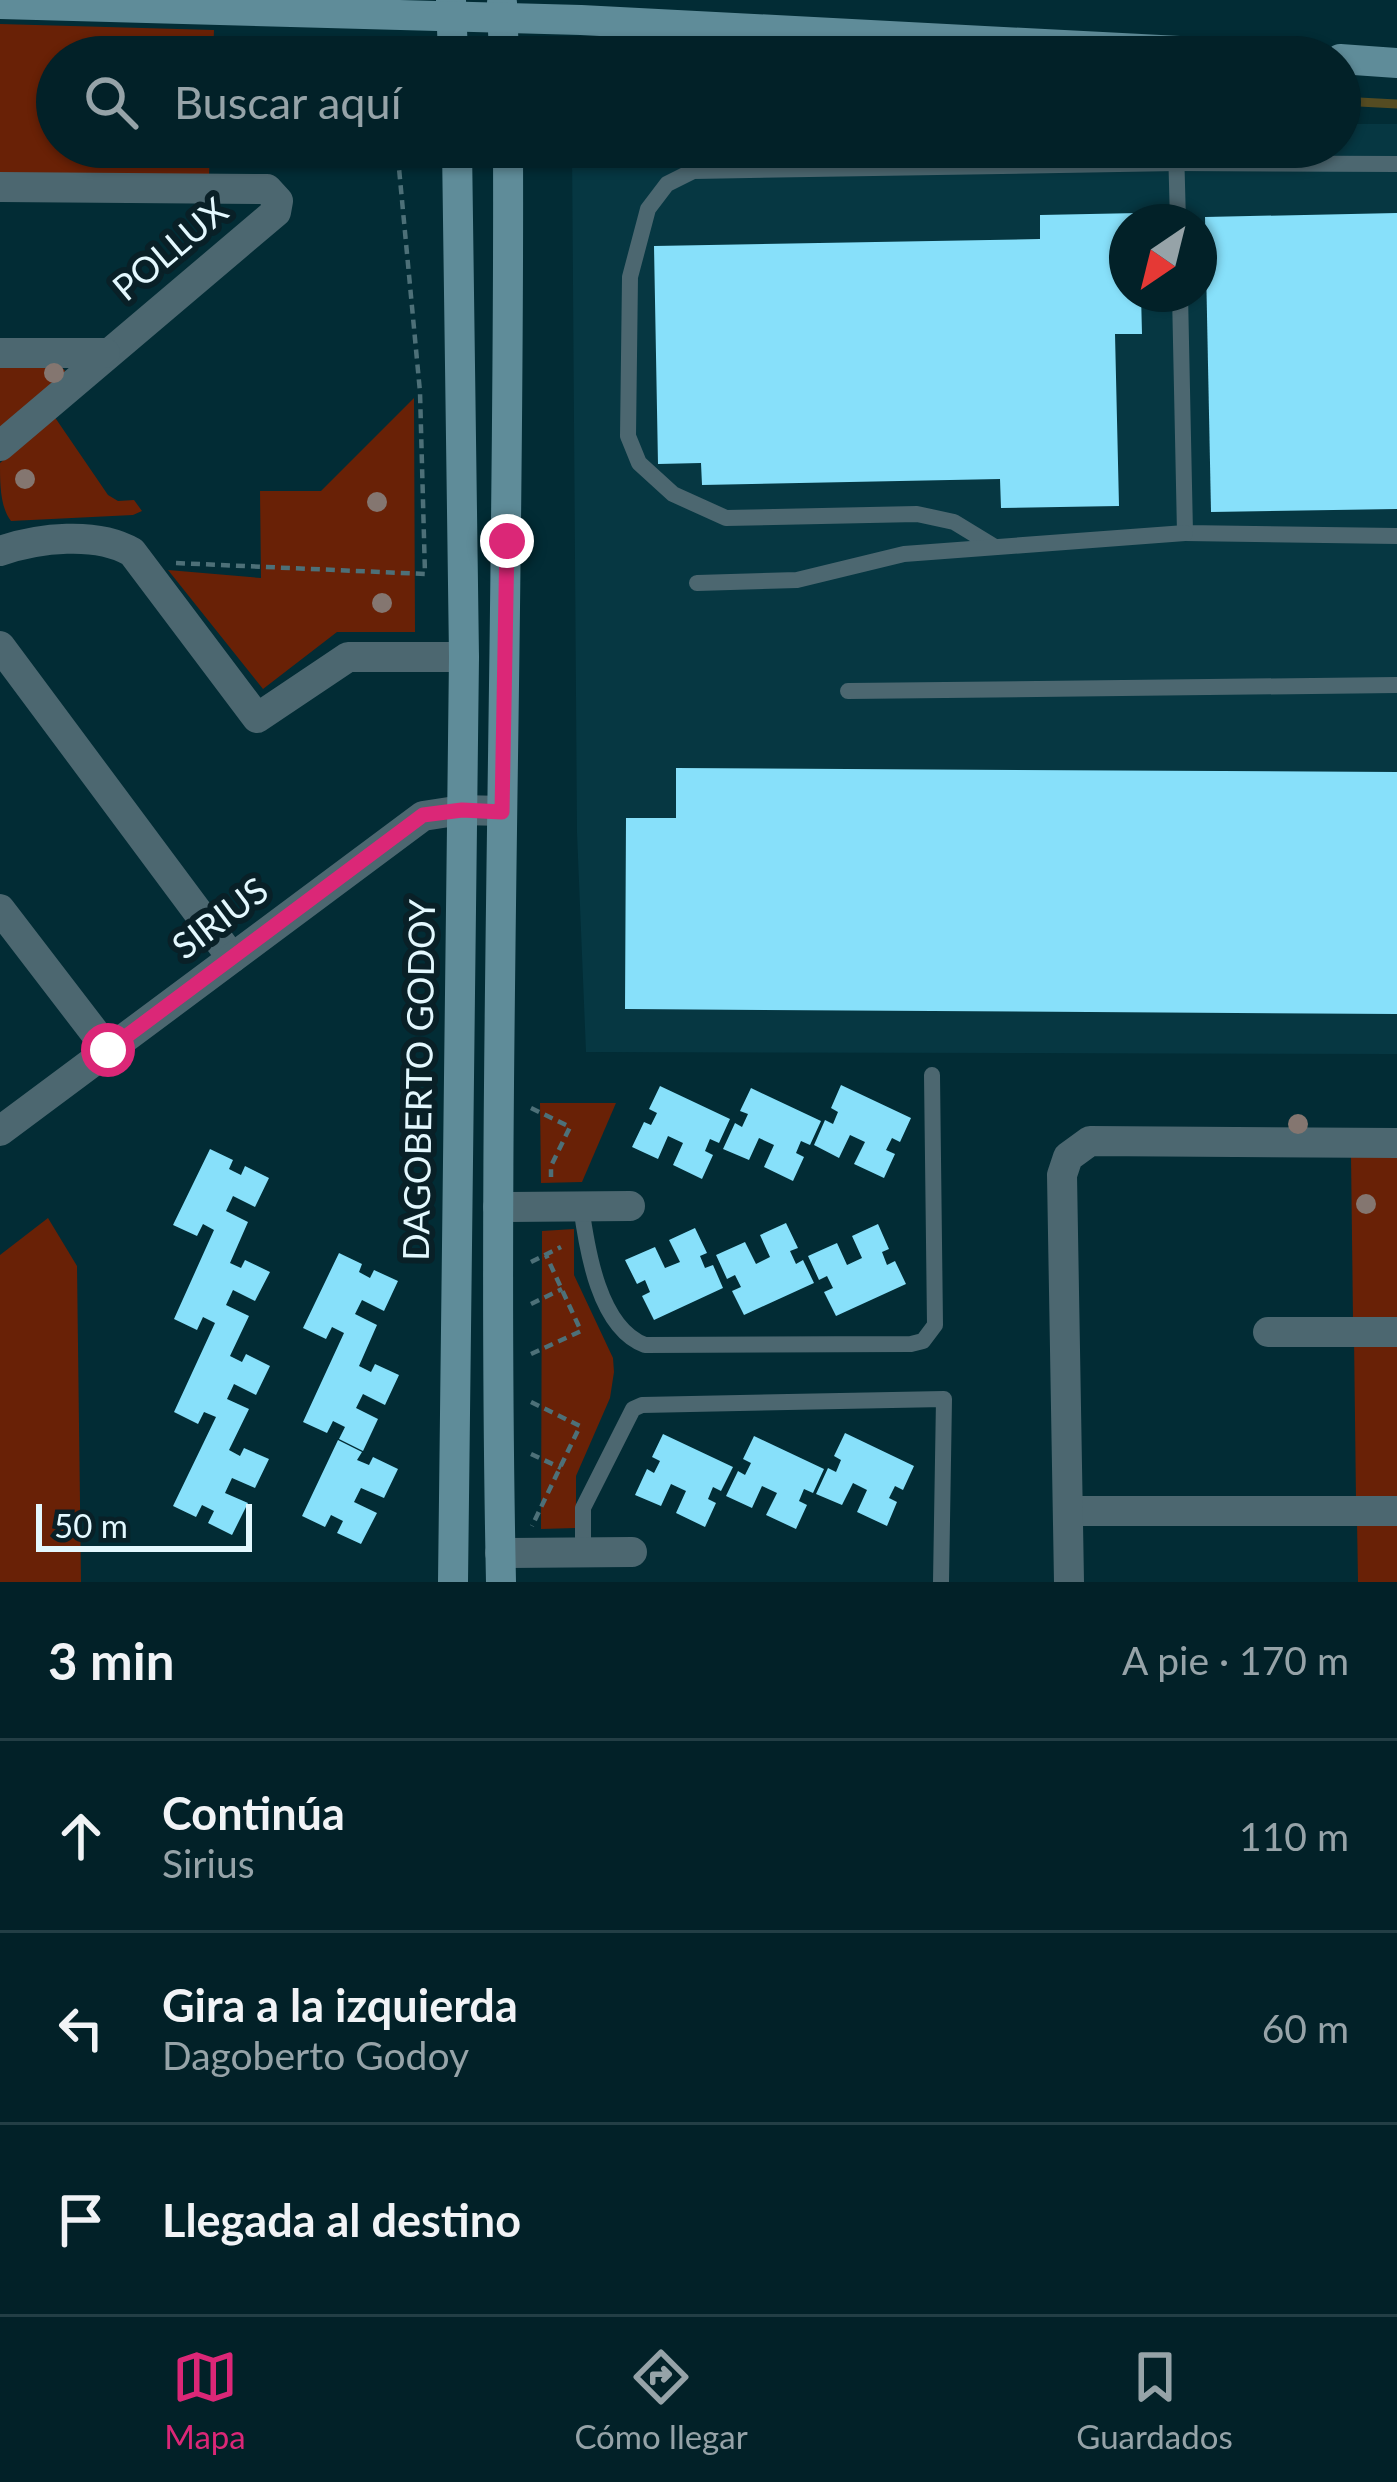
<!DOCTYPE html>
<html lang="es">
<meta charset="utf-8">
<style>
body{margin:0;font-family:Lato,sans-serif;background:#102e34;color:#f1f3f6}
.compass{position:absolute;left:1109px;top:204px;width:108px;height:108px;border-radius:50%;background:#022128;box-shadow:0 3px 9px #0004;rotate:215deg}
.scale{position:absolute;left:36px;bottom:30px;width:216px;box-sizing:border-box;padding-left:12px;border:6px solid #e3f8fe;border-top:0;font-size:33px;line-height:42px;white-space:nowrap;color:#e3f8fe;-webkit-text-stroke:9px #092027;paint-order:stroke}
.stop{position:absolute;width:36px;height:36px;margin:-27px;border:9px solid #db2777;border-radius:50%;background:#fff}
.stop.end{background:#db2777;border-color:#fff;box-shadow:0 3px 12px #0008}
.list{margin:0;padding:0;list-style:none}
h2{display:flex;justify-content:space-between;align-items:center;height:156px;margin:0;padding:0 48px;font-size:51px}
h2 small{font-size:39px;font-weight:400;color:#96a3a8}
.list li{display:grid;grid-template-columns:78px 1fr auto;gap:36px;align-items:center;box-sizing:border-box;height:192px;padding:0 48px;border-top:3px solid #233e45}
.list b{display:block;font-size:45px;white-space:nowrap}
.list p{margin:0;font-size:39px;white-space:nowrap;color:#96a3a8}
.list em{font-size:39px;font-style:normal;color:#96a3a8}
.icon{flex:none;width:66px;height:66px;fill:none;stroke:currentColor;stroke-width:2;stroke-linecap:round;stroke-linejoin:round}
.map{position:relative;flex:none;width:1397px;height:1582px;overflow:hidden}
.search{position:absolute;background:#022128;box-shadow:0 3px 9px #0004;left:36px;right:36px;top:36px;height:132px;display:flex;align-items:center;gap:30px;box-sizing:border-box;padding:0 42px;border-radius:66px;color:#96a3a8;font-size:45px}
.sheet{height:732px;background:#022128}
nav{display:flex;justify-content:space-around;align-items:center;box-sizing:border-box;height:168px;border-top:3px solid #233e45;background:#022128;font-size:33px;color:#96a3a8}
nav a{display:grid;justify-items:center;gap:6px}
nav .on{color:#db2777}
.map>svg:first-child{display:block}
.built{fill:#063742;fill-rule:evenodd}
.green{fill:#692106}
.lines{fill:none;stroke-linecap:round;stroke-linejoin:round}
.stream{stroke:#554c22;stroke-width:9}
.building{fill:#87e0fa}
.path{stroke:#4d7078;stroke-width:4.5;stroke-dasharray:9 6;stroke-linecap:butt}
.lane{stroke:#4c6770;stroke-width:16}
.street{stroke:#4c6770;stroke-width:30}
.secondary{stroke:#5f8c99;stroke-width:30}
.tree{fill:#847670}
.route{stroke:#db2777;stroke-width:15}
.labels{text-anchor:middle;stroke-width:12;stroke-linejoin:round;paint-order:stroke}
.street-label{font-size:36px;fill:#e3f8fe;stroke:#092027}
</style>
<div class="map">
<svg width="1397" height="1582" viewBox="0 0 1397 1582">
<rect width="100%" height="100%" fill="#022c35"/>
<path class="built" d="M 1340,124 L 1397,124 L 1397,1054 L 586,1052 L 577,833 L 572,147 L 1340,147 ZM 1127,222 L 1199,222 L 1199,294 L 1127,294 Z"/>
<g class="green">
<path d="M 0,24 L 214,30 L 213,57 L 57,57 L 57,147 L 210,147 L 209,177 L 0,177 Z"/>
<path d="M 0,360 L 58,363 L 68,374 L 0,437 Z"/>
<path d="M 414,398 L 415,632 L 337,632 L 263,689 L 168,570 L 261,578 L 260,491 L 321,491 Z"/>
<path d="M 54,416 L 108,495 L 118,501 L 134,500 L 142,511 L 133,515 L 11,521 C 0,507 0,483 0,463 Z"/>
<path d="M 540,1103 L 616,1103 L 582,1182 L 541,1183 Z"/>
<path d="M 1397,1155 L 1397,1319 L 1353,1319 L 1351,1156 Z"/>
<path d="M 48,1218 L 77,1266 L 81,1582 L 0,1582 L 0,1255 Z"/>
<path d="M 574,1229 L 574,1275 L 613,1358 L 614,1372 L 610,1398 L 576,1476 L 576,1528 L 541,1529 L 542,1231 Z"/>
<path d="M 1354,1338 L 1397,1338 L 1397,1502 L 1356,1500 Z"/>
<path d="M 1397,1520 L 1397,1582 L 1358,1582 L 1357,1521 Z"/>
</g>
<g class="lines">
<path class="stream" d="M 1340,101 L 1397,104"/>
</g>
<g class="building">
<path d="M 1139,213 L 1140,222 L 1127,222 L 1127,294 L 1141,294 L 1142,334 L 1115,334 L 1119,506 L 1001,508 L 1000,479 L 702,485 L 701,463 L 658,464 L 654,246 L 1040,239 L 1040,215 Z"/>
<path d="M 1397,213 L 1397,509 L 1211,512 L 1205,217 Z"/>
<path d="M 676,768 L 1397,772 L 1397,1014 L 625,1009 L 626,818 L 676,818 Z"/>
<path d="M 841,1085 L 911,1118 L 900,1142 L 892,1138 L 886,1150 L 895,1154 L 884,1178 L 854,1164 L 865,1142 L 850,1135 L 839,1158 L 814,1145 L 825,1120 L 833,1124 L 838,1112 L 831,1108 Z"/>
<path d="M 660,1086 L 730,1119 L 719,1143 L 710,1139 L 705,1151 L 713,1155 L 702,1179 L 673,1165 L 683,1143 L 668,1136 L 658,1159 L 632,1147 L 644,1122 L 651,1125 L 657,1113 L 649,1109 Z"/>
<path d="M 751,1088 L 821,1121 L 810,1145 L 801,1141 L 796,1153 L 804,1157 L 793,1181 L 764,1167 L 774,1145 L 759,1138 L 749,1160 L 723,1149 L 735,1123 L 742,1127 L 748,1114 L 740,1111 Z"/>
<path d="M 210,1149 L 233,1160 L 229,1169 L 241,1175 L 245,1166 L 269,1178 L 255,1207 L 233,1196 L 226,1211 L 248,1222 L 230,1263 L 241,1268 L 245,1260 L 270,1272 L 255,1301 L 233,1290 L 226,1305 L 249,1316 L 230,1356 L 242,1362 L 246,1354 L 270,1366 L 256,1395 L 234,1384 L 227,1399 L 249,1409 L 229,1450 L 240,1456 L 244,1448 L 269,1459 L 255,1488 L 232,1478 L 225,1493 L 248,1503 L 232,1535 L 208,1523 L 214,1511 L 202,1505 L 196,1517 L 173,1506 L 216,1417 L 204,1412 L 198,1424 L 174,1412 L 215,1323 L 203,1317 L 197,1330 L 174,1319 L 214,1230 L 203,1224 L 197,1236 L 173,1225 Z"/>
<path d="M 786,1223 L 798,1248 L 790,1251 L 796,1264 L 803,1260 L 814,1283 L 744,1315 L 732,1291 L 741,1287 L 735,1275 L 727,1279 L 716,1255 L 745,1242 L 756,1264 L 770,1257 L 760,1235 Z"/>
<path d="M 878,1224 L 889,1249 L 882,1252 L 887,1265 L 895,1261 L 906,1284 L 836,1316 L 824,1292 L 833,1288 L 827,1276 L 819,1280 L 808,1256 L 837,1243 L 847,1265 L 862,1258 L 852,1236 Z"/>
<path d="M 695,1228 L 707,1253 L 700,1256 L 705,1268 L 713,1265 L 723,1288 L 654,1320 L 642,1296 L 650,1292 L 645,1280 L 637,1284 L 625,1260 L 655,1247 L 665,1268 L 680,1262 L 669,1240 Z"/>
<path d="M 339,1253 L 362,1264 L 359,1272 L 370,1278 L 374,1270 L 398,1281 L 384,1311 L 362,1300 L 355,1314 L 377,1325 L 359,1366 L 371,1372 L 375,1364 L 399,1375 L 385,1405 L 363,1394 L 356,1408 L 378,1419 L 363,1451 L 339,1439 L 345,1427 L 333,1421 L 327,1433 L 303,1422 L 344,1333 L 332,1327 L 326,1339 L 303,1328 Z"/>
<path d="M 845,1433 L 914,1466 L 903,1490 L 895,1486 L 889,1498 L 897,1502 L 887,1526 L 857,1512 L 867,1490 L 853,1483 L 842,1505 L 816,1494 L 828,1468 L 836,1472 L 841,1460 L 834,1456 Z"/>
<path d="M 663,1434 L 733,1467 L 721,1491 L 713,1487 L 708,1499 L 716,1503 L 705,1527 L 676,1513 L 686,1491 L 671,1484 L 661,1506 L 635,1495 L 647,1469 L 654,1473 L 660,1461 L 652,1457 Z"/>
<path d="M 754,1436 L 824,1469 L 813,1493 L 804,1489 L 799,1501 L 807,1505 L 796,1529 L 766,1515 L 777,1493 L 762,1486 L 752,1508 L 726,1496 L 738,1471 L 745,1475 L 751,1463 L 743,1459 Z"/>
<path d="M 338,1440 L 362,1452 L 357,1460 L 369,1465 L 373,1457 L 398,1469 L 384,1498 L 361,1488 L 354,1502 L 377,1513 L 361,1544 L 337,1533 L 343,1521 L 331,1515 L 325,1527 L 302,1516 Z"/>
</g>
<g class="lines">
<g class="path">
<path d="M 176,563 L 425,574 L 420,392 L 397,147"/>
<path d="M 531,1108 L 570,1127 L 551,1166 L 551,1177"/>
<path d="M 531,1262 L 561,1247"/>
<path d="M 531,1304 L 562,1289"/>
<path d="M 531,1354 L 581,1331 L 546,1255"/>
<path d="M 531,1402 L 580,1426 L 532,1526"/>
<path d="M 531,1454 L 561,1468"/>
</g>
<g class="lane">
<path d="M 1176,147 L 1178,222"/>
<path d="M 1180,294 L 1185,533 L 1397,536"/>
<path d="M 995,547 L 954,522 L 917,514 L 726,518 L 673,494 L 639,463 L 628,436 L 630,277 L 648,209 L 667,184 L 693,171 L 1177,163 L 1397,164"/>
<path d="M 697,583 L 797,580 L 904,554 L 1185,533"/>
<path d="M 848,691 L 1397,685"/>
<path d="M 581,1206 C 587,1250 599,1328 645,1345 L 911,1344 L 923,1341 L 935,1325 L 932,1075"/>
<path d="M 583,1552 L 583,1508 L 633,1409 L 642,1405 L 944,1399 L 941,1582"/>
</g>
<g class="street">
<path d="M 0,187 L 267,189 L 278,201 L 276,212 L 0,446"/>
<path d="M 0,353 L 105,353"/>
<path d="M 0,551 C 38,538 96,531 132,552 L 257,718 L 348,657 L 464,657"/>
<path d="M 0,646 L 232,958"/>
<path d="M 0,909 L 108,1050"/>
<path d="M 0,1131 L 423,816 L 462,810 L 502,811"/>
<path d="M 498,1207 L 630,1206"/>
<path d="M 1268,1332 L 1397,1332"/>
<path d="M 1069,1511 L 1397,1511"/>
<path d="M 500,1553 L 632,1552"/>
<path d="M 1069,1582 L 1062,1175 L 1068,1157 L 1090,1141 L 1397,1143"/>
</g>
<g class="secondary">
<path d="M 451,0 L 453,57"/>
<path d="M 502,3 L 504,57"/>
<path d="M 0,4 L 581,20 L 1294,57"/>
<path d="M 1340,59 L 1397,63"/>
<path d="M 453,1582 L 464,657 L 457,147"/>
<path d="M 501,1582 C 491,1104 510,625 508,147"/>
</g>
</g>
<g class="tree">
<circle cx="54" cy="373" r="10"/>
<circle cx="25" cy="479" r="10"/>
<circle cx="377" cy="502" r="10"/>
<circle cx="382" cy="603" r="10"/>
<circle cx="1298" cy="1124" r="10"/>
<circle cx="1366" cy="1204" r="10"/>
</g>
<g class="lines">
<path class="route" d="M 108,1050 L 423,815 L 462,810 L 502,812 L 507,541"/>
</g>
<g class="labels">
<g class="street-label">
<text transform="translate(170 249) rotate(-40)" y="13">POLLUX</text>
<text transform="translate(220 918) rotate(-37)" y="13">SIRIUS</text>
<text transform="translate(419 1080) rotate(-89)" y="13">DAGOBERTO GODOY</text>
</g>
</g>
</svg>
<svg class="compass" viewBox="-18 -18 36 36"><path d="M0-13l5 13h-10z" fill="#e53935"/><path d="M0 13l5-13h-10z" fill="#96a3a8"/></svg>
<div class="scale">50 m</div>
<div class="stop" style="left:108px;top:1050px"></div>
<div class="stop end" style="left:507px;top:541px"></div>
<div class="search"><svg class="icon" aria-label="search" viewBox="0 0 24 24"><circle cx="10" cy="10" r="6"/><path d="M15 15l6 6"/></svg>Buscar aquí</div>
</div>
<section class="sheet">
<h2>3 min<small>A pie · 170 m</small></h2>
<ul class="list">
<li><svg class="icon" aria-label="ahead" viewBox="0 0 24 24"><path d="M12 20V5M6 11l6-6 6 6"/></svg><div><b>Continúa</b><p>Sirius</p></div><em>110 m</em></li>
<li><svg class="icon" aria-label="left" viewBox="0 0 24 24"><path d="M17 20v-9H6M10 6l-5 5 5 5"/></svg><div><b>Gira a la izquierda</b><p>Dagoberto Godoy</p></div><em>60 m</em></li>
<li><svg class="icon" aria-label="arrive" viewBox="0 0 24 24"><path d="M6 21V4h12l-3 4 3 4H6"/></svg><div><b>Llegada al destino</b></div></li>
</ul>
</section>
<nav>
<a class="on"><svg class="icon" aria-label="map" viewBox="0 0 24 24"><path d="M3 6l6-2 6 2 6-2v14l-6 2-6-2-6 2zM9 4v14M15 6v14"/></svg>Mapa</a>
<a><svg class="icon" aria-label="directions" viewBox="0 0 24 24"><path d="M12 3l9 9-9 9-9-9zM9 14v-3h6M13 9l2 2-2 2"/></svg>Cómo llegar</a>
<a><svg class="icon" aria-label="saved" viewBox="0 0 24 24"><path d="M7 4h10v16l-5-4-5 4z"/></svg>Guardados</a>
</nav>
